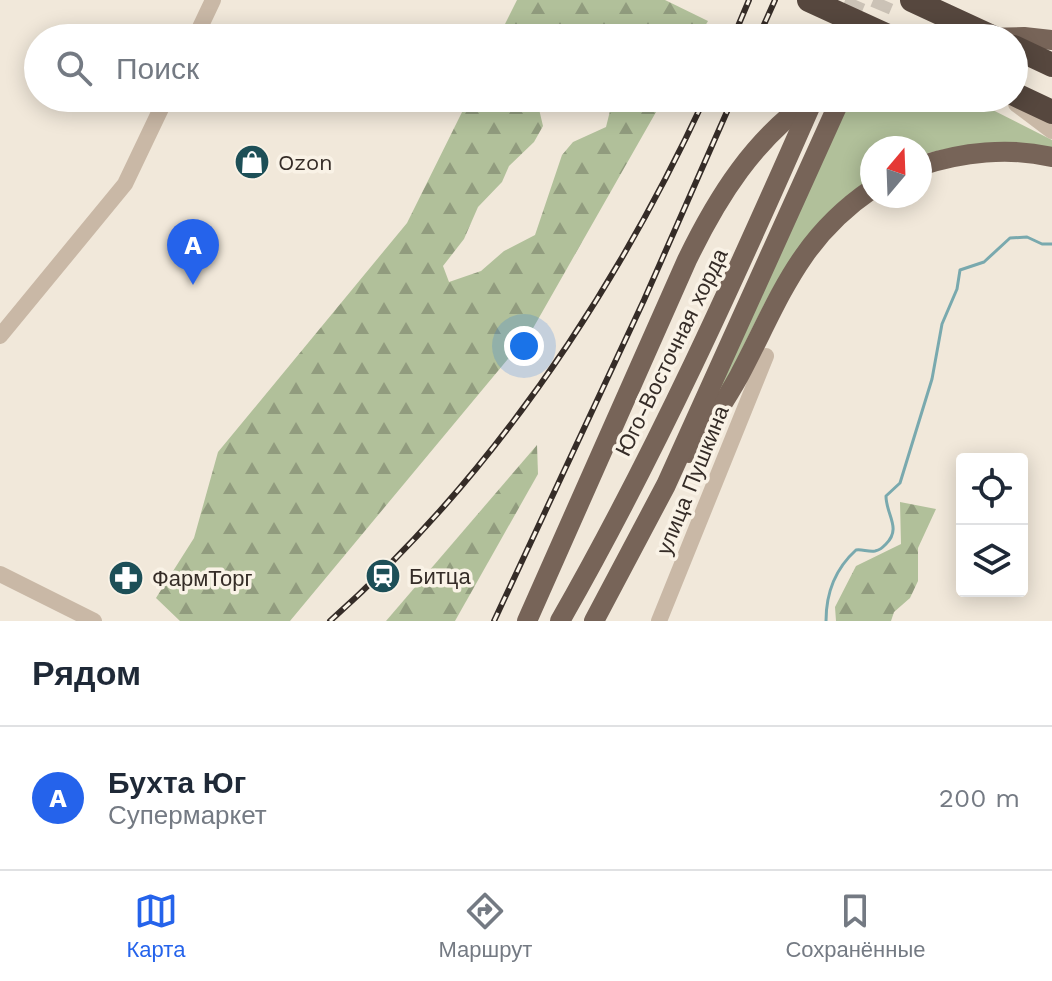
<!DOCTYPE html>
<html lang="ru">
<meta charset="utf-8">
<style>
body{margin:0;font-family:"Work Sans",sans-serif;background:#f6f6f7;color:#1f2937}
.controls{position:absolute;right:24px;bottom:24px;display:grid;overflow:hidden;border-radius:8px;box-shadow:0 4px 20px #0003}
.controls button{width:72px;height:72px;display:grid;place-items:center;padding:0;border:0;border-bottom:2px solid #e0e1e3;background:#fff;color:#1f2937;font:40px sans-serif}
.compass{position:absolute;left:860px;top:136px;width:72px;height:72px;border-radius:50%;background:#fff;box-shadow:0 4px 20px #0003;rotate:19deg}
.you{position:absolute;left:524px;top:346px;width:28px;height:28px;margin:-20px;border:6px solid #fff;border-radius:50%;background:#1a73e8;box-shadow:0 0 0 12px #1a73e833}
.badge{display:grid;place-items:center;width:52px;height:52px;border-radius:50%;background:#2563eb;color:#fff;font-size:26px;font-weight:700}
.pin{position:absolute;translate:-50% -66px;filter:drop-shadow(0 2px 4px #0008)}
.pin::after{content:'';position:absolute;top:42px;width:28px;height:24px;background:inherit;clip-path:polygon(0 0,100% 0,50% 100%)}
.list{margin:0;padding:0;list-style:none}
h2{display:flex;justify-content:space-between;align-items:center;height:104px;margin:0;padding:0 32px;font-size:34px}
h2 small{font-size:26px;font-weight:400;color:#747a83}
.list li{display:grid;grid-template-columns:52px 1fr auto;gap:24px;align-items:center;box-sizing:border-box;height:144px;padding:0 32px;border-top:2px solid #e0e1e3}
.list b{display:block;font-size:30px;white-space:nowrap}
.list p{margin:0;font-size:26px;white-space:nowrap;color:#747a83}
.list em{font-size:26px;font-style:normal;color:#747a83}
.icon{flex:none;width:44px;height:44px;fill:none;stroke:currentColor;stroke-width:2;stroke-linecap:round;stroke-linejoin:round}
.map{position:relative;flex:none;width:1052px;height:621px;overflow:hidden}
.search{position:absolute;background:#fff;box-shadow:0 4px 20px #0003;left:24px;right:24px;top:24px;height:88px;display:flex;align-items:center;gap:20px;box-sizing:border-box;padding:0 28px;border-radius:44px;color:#747a83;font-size:30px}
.sheet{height:248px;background:#fff}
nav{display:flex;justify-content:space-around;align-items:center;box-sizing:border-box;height:112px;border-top:2px solid #e0e1e3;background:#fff;font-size:22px;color:#747a83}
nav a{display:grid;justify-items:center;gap:4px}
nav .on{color:#2563eb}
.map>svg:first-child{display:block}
.grass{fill:#b1c09a}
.forest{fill:url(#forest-firs)}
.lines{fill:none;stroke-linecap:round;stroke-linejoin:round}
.stream{stroke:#79a9ae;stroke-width:3}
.major-tunnel{stroke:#cbc2b6;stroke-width:20;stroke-dasharray:20 10;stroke-linecap:butt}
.minor{stroke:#c9b8a6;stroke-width:16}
.major{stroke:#776458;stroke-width:20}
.highway{stroke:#56473e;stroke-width:24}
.rail-casing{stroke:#352c27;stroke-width:6}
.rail{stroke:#f9f2e6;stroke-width:3;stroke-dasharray:9;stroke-linecap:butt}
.labels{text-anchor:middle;stroke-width:7;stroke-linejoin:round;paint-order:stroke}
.poi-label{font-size:22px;fill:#352c27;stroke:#f9f2e6;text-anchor:start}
.street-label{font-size:22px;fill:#352c27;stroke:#f9f2e6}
</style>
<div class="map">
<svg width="1052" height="621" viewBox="0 0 1052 621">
<defs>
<pattern id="forest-firs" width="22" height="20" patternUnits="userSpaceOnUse" patternTransform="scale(2)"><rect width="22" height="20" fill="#b1c09a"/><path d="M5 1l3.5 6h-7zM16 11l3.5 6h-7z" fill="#919c7e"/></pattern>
</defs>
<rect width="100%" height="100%" fill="#f1e8da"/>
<path class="grass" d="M 851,98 L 969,98 L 1052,140 L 1052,148 C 1004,144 967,142 920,155 L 920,148 L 872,148 L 872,178 C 791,229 764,308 722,389 L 718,386 Z"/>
<g class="forest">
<path d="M 517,0 L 665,0 L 708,21 L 698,38 L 498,38 Z"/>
<path d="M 469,98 L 534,98 L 539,109 L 543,126 L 534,142 L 509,166 L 502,182 L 478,207 L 464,239 L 443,266 L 449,282 L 481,271 L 504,251 L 535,235 L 562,155 L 573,142 L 606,127 L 610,111 L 602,98 L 664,98 L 532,330 L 290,621 L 180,621 L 156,598 L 194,538 L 218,452 L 407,223 Z"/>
<path d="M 537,445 L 538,474 L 455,621 L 386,621 Z"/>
<path d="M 900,502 L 936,509 L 918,548 L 918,581 L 910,598 L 894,612 L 891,621 L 836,621 L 835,607 L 856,566 L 901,544 Z"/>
</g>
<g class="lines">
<path class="stream" d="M 826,621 C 826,593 835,569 856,550 C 862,549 868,552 875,551 C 880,550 882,548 886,544 C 902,528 886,515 886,496 L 900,483 L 932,379 L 942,324 L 957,289 L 960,270 L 984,262 L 1010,238 L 1027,237 L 1042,244 L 1052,244"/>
<g class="major-tunnel">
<path d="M 840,38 L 856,0"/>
<path d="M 868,38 L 884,0"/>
</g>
<g class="minor">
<path d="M 195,38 L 213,0"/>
<path d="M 1016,104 L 1052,131"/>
<path d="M 0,336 L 125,184 L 166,98"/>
<path d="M 0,574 L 94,621"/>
<path d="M 659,621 L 766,356"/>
</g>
<g class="major">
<path d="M 983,38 L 1024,37 L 1052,40"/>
<path d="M 920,166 C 962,152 1009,147 1052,157"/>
<path d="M 689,453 C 707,428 724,403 739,376 C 779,301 797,240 872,189"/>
<path d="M 527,621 L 687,260 C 718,196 754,139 813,98"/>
<path d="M 560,621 C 656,453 736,276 814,98"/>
<path d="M 594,621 L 666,485 L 841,98"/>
</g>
<g class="highway">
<path d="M 809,0 L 892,38"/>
<path d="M 912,0 L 994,38"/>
<path d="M 1014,47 L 1052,65"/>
<path d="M 1014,94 L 1052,112"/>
</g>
<defs>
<g id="rail">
<path d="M 733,38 L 749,0"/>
<path d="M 758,38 L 775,0"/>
<path d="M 330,621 C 493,476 614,294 705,98"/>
<path d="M 494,621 L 644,300 L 733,98"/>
</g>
</defs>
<use href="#rail" class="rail-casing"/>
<use href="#rail" class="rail"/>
</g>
<defs>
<symbol id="shop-disc" viewBox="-11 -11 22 22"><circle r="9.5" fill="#1d4f57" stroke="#f9f2e6"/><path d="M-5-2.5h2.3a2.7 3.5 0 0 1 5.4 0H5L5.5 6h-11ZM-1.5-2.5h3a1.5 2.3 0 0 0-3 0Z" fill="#fff"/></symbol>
<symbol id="station-disc" viewBox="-11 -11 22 22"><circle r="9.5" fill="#1d4f57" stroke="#f9f2e6"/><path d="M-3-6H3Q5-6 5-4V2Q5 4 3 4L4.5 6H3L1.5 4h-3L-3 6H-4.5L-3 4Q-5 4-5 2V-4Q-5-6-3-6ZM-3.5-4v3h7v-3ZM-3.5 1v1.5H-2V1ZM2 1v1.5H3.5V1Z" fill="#fff"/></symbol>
<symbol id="pharmacy-disc" viewBox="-11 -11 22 22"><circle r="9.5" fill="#1d4f57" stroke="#f9f2e6"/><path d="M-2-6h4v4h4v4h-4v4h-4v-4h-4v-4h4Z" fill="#fff"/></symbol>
</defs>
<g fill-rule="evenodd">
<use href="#shop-disc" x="232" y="142" width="40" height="40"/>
<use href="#station-disc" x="363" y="556" width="40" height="40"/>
<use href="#pharmacy-disc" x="106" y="558" width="40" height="40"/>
</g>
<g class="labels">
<g class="poi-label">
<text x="278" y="170">Ozon</text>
<text x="409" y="584">Битца</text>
<text x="152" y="586">ФармТорг</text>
</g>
<g class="street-label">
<text transform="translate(671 352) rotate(-64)" y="8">Юго-Восточная хорда</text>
<text transform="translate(692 480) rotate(-68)" y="8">улица Пушкина</text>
</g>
</g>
</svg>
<div class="controls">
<button><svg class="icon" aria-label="locate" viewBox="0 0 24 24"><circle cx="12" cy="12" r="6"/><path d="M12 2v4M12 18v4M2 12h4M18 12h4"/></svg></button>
<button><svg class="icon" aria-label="layers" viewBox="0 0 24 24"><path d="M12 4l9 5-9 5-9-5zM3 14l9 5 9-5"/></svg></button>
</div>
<svg class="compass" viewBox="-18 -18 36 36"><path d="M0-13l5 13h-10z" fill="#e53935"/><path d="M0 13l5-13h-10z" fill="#747a83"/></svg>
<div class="you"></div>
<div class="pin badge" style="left:193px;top:285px">A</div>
<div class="search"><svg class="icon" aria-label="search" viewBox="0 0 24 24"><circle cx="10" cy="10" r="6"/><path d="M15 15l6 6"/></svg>Поиск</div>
</div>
<section class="sheet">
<h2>Рядом<small></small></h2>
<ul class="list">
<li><span class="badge">A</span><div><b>Бухта Юг</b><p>Супермаркет</p></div><em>200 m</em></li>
</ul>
</section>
<nav>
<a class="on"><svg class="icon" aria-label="map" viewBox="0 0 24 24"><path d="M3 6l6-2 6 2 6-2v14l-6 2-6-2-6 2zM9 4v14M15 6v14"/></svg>Карта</a>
<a><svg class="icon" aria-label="directions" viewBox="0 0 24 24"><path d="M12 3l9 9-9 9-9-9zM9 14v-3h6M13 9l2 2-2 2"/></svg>Маршрут</a>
<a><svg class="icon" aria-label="saved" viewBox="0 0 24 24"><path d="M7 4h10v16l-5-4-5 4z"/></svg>Сохранённые</a>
</nav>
